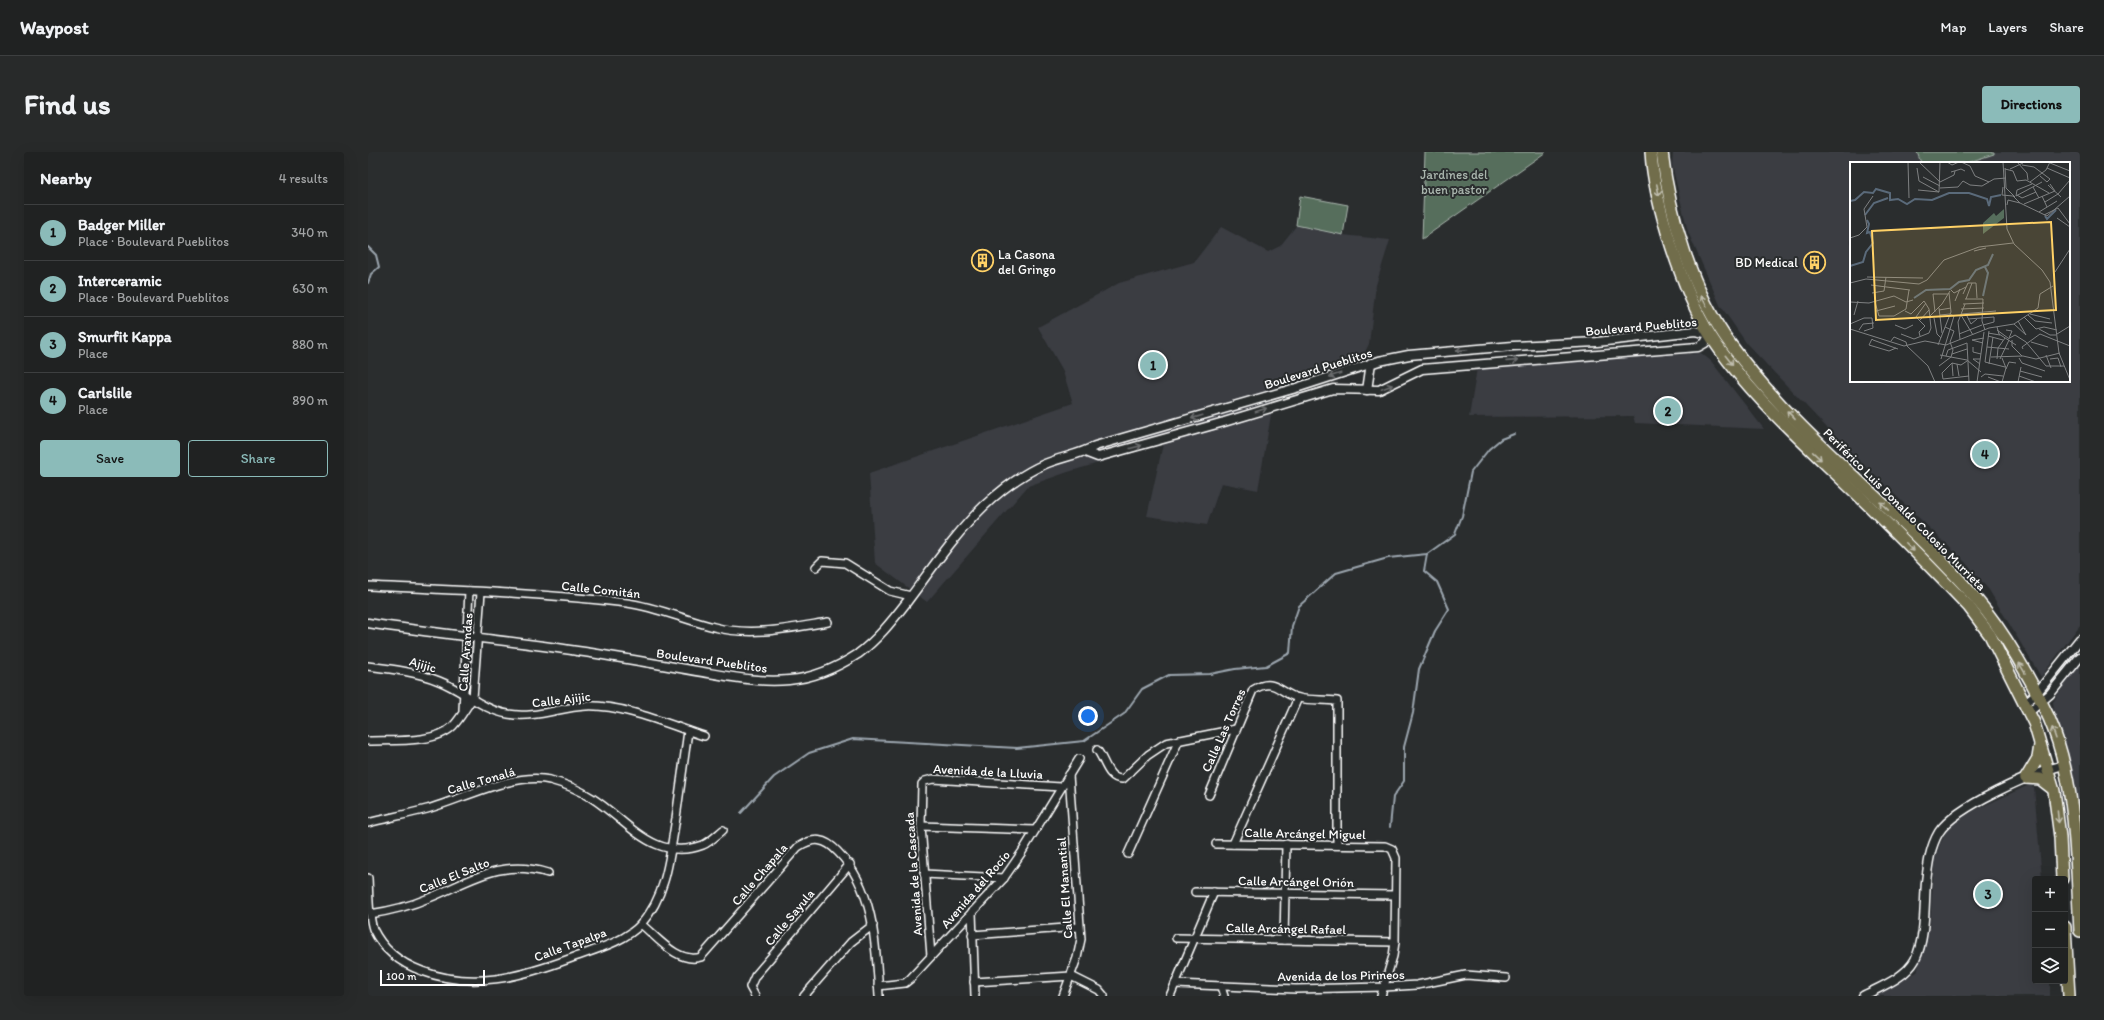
<!DOCTYPE html>
<meta charset="utf-8">
<style>
body{margin:0;font-family:Itim,sans-serif;background:#282a2a;color:#f1f3f6}
.controls{position:absolute;right:12px;bottom:12px;display:grid;overflow:hidden;border-radius:4px;box-shadow:0 4px 16px #0002}
.controls button{width:36px;height:36px;display:grid;place-items:center;padding:0;border:0;border-bottom:1px solid #3d3f40;background:#202222;color:#f1f3f6;font:20px sans-serif}
.scale{position:absolute;left:12px;bottom:10px;width:105px;box-sizing:border-box;padding-left:4px;border:2px solid #fff;border-top:0;font-size:11px;line-height:14px;white-space:nowrap;color:#fff;-webkit-text-stroke:3px #2a2d2e;paint-order:stroke}
.you{position:absolute;left:720px;top:564px;width:14px;height:14px;margin:-10px;border:3px solid #fff;border-radius:50%;background:#1a73e8;box-shadow:0 0 0 6px #1a73e833}
.badge{display:grid;place-items:center;width:26px;height:26px;border-radius:50%;background:#8bbbb9;color:#111;font-size:13px;font-weight:700}
.pin{position:absolute;translate:-50% -50%;border:2px solid #fff;box-shadow:0 1px 4px #0006}
.list{margin:0;padding:0;list-style:none}
h2{display:flex;justify-content:space-between;align-items:center;height:52px;margin:0;padding:0 16px;font-size:17px}
h2 small{font-size:13px;font-weight:400;color:#a2a4a5}
.list li{display:grid;grid-template-columns:26px 1fr auto;gap:12px;align-items:center;box-sizing:border-box;height:56px;padding:0 16px;border-top:1px solid #3d3f40}
.list b{display:block;font-size:15px;white-space:nowrap}
.list p{margin:0;font-size:13px;white-space:nowrap;color:#a2a4a5}
.list em{font-size:13px;font-style:normal;color:#a2a4a5}
.actions{display:flex;gap:8px;padding:12px 16px}
.actions a{flex:1;padding:9px 0;border:1px solid #8bbbb9;border-radius:4px;text-align:center;font-size:14px;color:#8bbbb9}
.actions .main{background:#8bbbb9;color:#111}
.icon{flex:none;width:22px;height:22px;fill:none;stroke:currentColor;stroke-width:2;stroke-linecap:round;stroke-linejoin:round}
.map{position:relative;flex:none;width:1712px;height:844px;overflow:hidden;border-radius:4px}
header{display:flex;align-items:center;gap:24px;box-sizing:border-box;height:56px;padding:0 20px;background:#202222;border-bottom:1px solid #3d3f40}
header strong{font-size:19px}
nav{display:flex;gap:22px;margin-inline-start:auto;font-size:14px}
.intro{display:flex;align-items:center;justify-content:space-between;box-sizing:border-box;height:96px;padding:0 24px}
h1{margin:0;font-size:28px}
.button{padding:10px 18px;border-radius:4px;background:#8bbbb9;color:#111;font-size:14px;font-weight:700}
main{display:flex;gap:24px;padding:0 24px}
aside{flex:1;background:#202222;border-radius:4px;box-shadow:0 4px 16px #0002}
.map>svg:first-child{display:block}
.built{fill:#3a3c42;fill-rule:evenodd}
.green{fill:#566e5c;stroke:#aab6ae}
.lines{fill:none;stroke-linecap:round;stroke-linejoin:round}
.stream{stroke:#9ca6af;stroke-width:2}
.minor-casing{stroke:#fff;stroke-width:10}
.tertiary-casing{stroke:#fff;stroke-width:11}
.primary-casing{stroke:#fff;stroke-width:14}
.minor{stroke:#2a2d2e;stroke-width:7}
.tertiary{stroke:#2a2d2e;stroke-width:8}
.primary{stroke:#716d4b;stroke-width:11}
.oneway{stroke:#bfbdae}
.oneway2{stroke:#6a6c6d}
.labels{text-anchor:middle;stroke-width:4;stroke-linejoin:round;paint-order:stroke}
.park-label{font-size:13px;fill:#aab6ae;stroke:#2a2d2e}
.poi-label{font-size:13px;fill:#fff;stroke:#2a2d2e;text-anchor:start}
.street-label{font-size:13px;fill:#fff;stroke:#2a2d2e}
.inset-river{fill:none;stroke:#5a6a7a;stroke-width:2}
.inset-road{fill:none;stroke:#7f8182;stroke-width:1}
.view{fill:#ffd166;fill-opacity:0.15;stroke:#ffd166;stroke-width:2}
.inset-edge{fill:none;stroke:#fff;stroke-width:2}
</style>
<header>
<strong>Waypost</strong>
<nav><a>Map</a><a>Layers</a><a>Share</a></nav>
</header>
<div class="intro"><h1>Find us</h1><a class="button">Directions</a></div>
<main>
<aside>
<h2>Nearby<small>4 results</small></h2>
<ul class="list">
<li><span class="badge">1</span><div><b>Badger Miller</b><p>Place · Boulevard Pueblitos</p></div><em>340 m</em></li>
<li><span class="badge">2</span><div><b>Interceramic</b><p>Place · Boulevard Pueblitos</p></div><em>630 m</em></li>
<li><span class="badge">3</span><div><b>Smurfit Kappa</b><p>Place</p></div><em>880 m</em></li>
<li><span class="badge">4</span><div><b>Carlslile</b><p>Place</p></div><em>890 m</em></li>
</ul>
<div class="actions"><a class="main">Save</a><a>Share</a></div>
</aside>
<div class="map">
<svg width="1712" height="844" viewBox="0 0 1712 844">
<rect width="100%" height="100%" fill="#2a2d2e"/>
<filter id="ink" filterUnits="userSpaceOnUse"><feTurbulence type="fractalNoise" baseFrequency=".025" numOctaves="2"/><feDisplacementMap in="SourceGraphic" scale="8" xChannelSelector="R" yChannelSelector="G"/><feConvolveMatrix kernelMatrix="1 2 1 2 8 2 1 2 1" color-interpolation-filters="sRGB"/></filter>
<g filter="url(#ink)">
<g class="built">
<path d="M 1305,0 L 1712,0 L 1712,473 L 1673,525 L 1621,438 L 1597,410 L 1479,297 L 1379,192 L 1352,153 L 1320,80 L 1304,13 ZM 1483,11 L 1701,11 L 1701,229 L 1483,229 Z"/>
<path d="M 932,44 L 980,53 L 975,83 L 1022,88 L 1008,133 L 1001,192 L 993,208 L 902,235 L 903,263 L 890,338 L 853,331 L 839,373 L 779,364 L 795,292 L 700,320 L 660,334 L 559,450 L 507,411 L 501,321 L 705,251 L 694,217 L 670,175 L 751,131 L 826,110 L 853,75 L 900,100 L 912,94 L 928,74 Z"/>
<path d="M 1333,201 L 1343,209 L 1396,277 L 1267,271 L 1265,264 L 1101,265 L 1109,216 Z"/>
<path d="M 1712,509 L 1712,775 L 1685,550 Z"/>
<path d="M 1661,633 L 1666,635 L 1674,727 L 1667,727 L 1667,829 L 1682,829 L 1682,844 L 1507,844 L 1549,820 L 1562,773 L 1566,710 L 1572,692 L 1582,673 L 1609,657 Z"/>
</g>
<g class="green">
<path d="M 1057,0 L 1178,0 L 1054,87 Z"/>
<path d="M 1549,0 L 1626,0 L 1626,2 L 1598,11 L 1553,11 Z"/>
<path d="M 932,44 L 980,53 L 975,83 L 928,73 Z"/>
</g>
<g class="lines">
<g class="stream">
<path d="M 0,95 L 8,103 L 11,115 L 3,122 L 0,131"/>
<path d="M 373,661 L 406,625 L 441,601 L 485,587 L 649,596 L 716,589 L 756,562 L 774,537 L 801,523 L 842,522 L 867,517 L 898,514 L 922,501 L 924,474 L 931,454 L 968,421 L 1020,406 L 1059,402 L 1087,382 L 1094,364 L 1103,320 L 1121,297 L 1133,287 L 1146,282"/>
<path d="M 1022,675 L 1025,645 L 1036,629 L 1036,595 L 1045,561 L 1051,517 L 1067,479 L 1081,457 L 1069,430 L 1056,419 L 1059,402"/>
</g>
<defs>
<g id="minor">
<path d="M 448,415 L 454,409 L 477,411 L 522,439 L 543,444"/>
<path d="M 0,434 C 86,438 173,441 259,451 C 289,455 317,468 346,475 C 384,485 423,476 460,470"/>
<path d="M 0,514 C 24,517 49,520 71,529 C 94,538 115,558 140,562 C 167,567 192,555 218,554 C 253,552 302,573 336,584"/>
<path d="M 95,558 L 101,439"/>
<path d="M 0,589 C 24,588 67,592 85,574 C 93,566 98,555 105,546 L 113,440"/>
<path d="M 729,598 C 737,607 739,628 755,627 L 780,603 L 798,591 L 868,577"/>
<path d="M 841,643 L 885,538 C 907,524 912,542 931,546 C 943,549 957,547 969,549 L 969,693"/>
<path d="M 0,671 C 20,666 40,662 59,657 C 95,647 145,620 182,628 C 197,632 212,638 224,646 C 260,669 286,711 335,693 C 342,690 349,683 355,678"/>
<path d="M 553,674 L 667,678"/>
<path d="M 848,692 L 1017,694 L 1024,697 L 1028,706 L 1027,790 L 1025,804 L 1013,844"/>
<path d="M 865,692 L 930,546"/>
<path d="M 760,702 L 811,588"/>
<path d="M 556,722 L 636,726"/>
<path d="M 0,726 C 1,741 0,762 5,777 C 15,798 32,811 54,819 C 104,838 152,825 201,807 C 225,798 256,791 274,771 C 299,743 302,702 308,666 C 312,637 316,608 320,579"/>
<path d="M 827,740 L 1027,743"/>
<path d="M 604,760 L 607,844"/>
<path d="M 2,762 C 22,759 42,754 61,746 C 103,729 132,706 180,721"/>
<path d="M 273,772 C 290,786 310,812 333,805 L 430,695 C 446,685 457,686 470,700 C 507,737 508,795 511,844"/>
<path d="M 604,783 L 711,775"/>
<path d="M 808,786 L 1027,790"/>
<path d="M 916,788 L 918,692"/>
<path d="M 563,804 L 553,674 L 554,632 L 557,629 L 565,627 L 693,635"/>
<path d="M 606,830 L 703,824 L 731,838 L 736,844"/>
<path d="M 807,832 L 928,837 L 1016,835 L 1049,833 L 1098,823 L 1138,826"/>
<path d="M 510,834 L 537,831 L 542,827 L 636,726 L 654,700 L 711,607"/>
<path d="M 853,835 L 856,844"/>
<path d="M 387,844 L 382,835 L 387,824 L 482,712"/>
<path d="M 436,844 L 483,790 L 505,773"/>
<path d="M 695,844 L 709,806 L 713,787 L 701,623"/>
<path d="M 802,844 L 846,740"/>
</g>
<g id="tertiary">
<path d="M 999,238 L 1003,211"/>
<path d="M 0,471 C 69,482 139,488 209,499 C 251,505 293,513 335,520 C 364,525 393,531 421,528 C 446,526 470,515 490,502 C 509,488 524,469 538,451 C 563,418 586,383 616,354 C 634,337 654,322 677,312 C 693,305 712,303 727,294 L 928,236 L 1011,209 L 1041,203 L 1145,194 L 1229,190 L 1327,179 L 1342,182 L 1337,191 L 1330,195 L 1054,217 L 1011,238 L 965,237 L 856,270 L 730,305 L 717,300"/>
<path d="M 1657,551 L 1668,542 L 1712,487"/>
<path d="M 1661,560 L 1682,542 L 1712,505"/>
<path d="M 1495,844 C 1512,835 1537,826 1547,808 C 1558,785 1556,754 1558,730 C 1560,712 1562,695 1571,680 C 1588,654 1665,621 1696,613"/>
</g>
<g id="primary">
<path d="M 1283,0 C 1286,51 1315,140 1342,183 C 1374,233 1422,278 1465,319 C 1505,357 1543,395 1581,434 L 1601,455 L 1622,483 L 1666,571 L 1686,639 L 1692,685 L 1694,727"/>
<path d="M 1294,0 C 1301,63 1325,142 1363,193 C 1433,289 1533,358 1609,448 C 1636,479 1664,529 1681,566 C 1709,630 1708,711 1712,779"/>
<path d="M 1658,626 L 1670,606 L 1672,593"/>
<path d="M 1658,626 L 1672,627 L 1685,637"/>
<path d="M 1697,775 L 1701,844"/>
</g>
</defs>
<use href="#minor" class="minor-casing"/>
<use href="#tertiary" class="tertiary-casing"/>
<use href="#primary" class="primary-casing"/>
<use href="#minor" class="minor"/>
<use href="#tertiary" class="tertiary"/>
<use href="#primary" class="primary"/>
</g>
<defs><path id="oneway-shaft" d="M-6 0H5M1.5-3L5.5 0L1.5 3" fill="none" stroke-width="1.6" stroke-linecap="round" stroke-linejoin="round"/></defs>
<g class="oneway">
<use href="#oneway-shaft" transform="translate(1290 38) rotate(78)"/>
<use href="#oneway-shaft" transform="translate(1336 149) rotate(-118)"/>
<use href="#oneway-shaft" transform="translate(1361 208) rotate(51)"/>
<use href="#oneway-shaft" transform="translate(1423 263) rotate(-133)"/>
<use href="#oneway-shaft" transform="translate(1449 304) rotate(43)"/>
<use href="#oneway-shaft" transform="translate(1516 354) rotate(-136)"/>
<use href="#oneway-shaft" transform="translate(1542 395) rotate(45)"/>
<use href="#oneway-shaft" transform="translate(1654 516) rotate(-120)"/>
<use href="#oneway-shaft" transform="translate(1686 581) rotate(-109)"/>
<use href="#oneway-shaft" transform="translate(1690 665) rotate(84)"/>
</g>
<g class="oneway2">
<use href="#oneway-shaft" transform="translate(1094 198) rotate(176)"/>
<use href="#oneway-shaft" transform="translate(1144 209) rotate(-4)"/>
<use href="#oneway-shaft" transform="translate(967 223) rotate(162)"/>
<use href="#oneway-shaft" transform="translate(1019 235) rotate(-21)"/>
<use href="#oneway-shaft" transform="translate(893 258) rotate(-18)"/>
<use href="#oneway-shaft" transform="translate(829 265) rotate(164)"/>
<use href="#oneway-shaft" transform="translate(768 295) rotate(-15)"/>
</g>
</g>
<defs>
<symbol id="building-ring" viewBox="-11 -11 22 22"><circle r="9.5" fill="#2a2d2e" stroke="#ffd166" stroke-width="1.5"/><path d="M-4-6H4V6H1V3H-1V6H-4ZM-2.5-4.3h1.7v1.8h-1.7ZM.8-4.3h1.7v1.8H.8ZM-2.5-1h1.7V.8h-1.7ZM.8-1h1.7V.8H.8Z" fill="#ffd166"/></symbol>
</defs>
<g fill-rule="evenodd">
<use href="#building-ring" x="602" y="96" width="25" height="25"/>
<use href="#building-ring" x="1434" y="98" width="25" height="25"/>
</g>
<g class="labels">
<g class="park-label">
<text x="1086" y="27">Jardines del<tspan x="1086" dy="15">buen pastor</tspan></text>
</g>
<g class="poi-label">
<text x="630" y="107">La Casona<tspan x="630" dy="15">del Gringo</tspan></text>
<text x="1430" y="115" text-anchor="end">BD Medical</text>
</g>
<g class="street-label">
<text transform="translate(1273 174) rotate(-5)" y="5">Boulevard Pueblitos</text>
<text transform="translate(950 216) rotate(-17)" y="5">Boulevard Pueblitos</text>
<text transform="translate(1537 357) rotate(45)" y="5">Periférico Luis Donaldo Colosio Murrieta</text>
<text transform="translate(233 437) rotate(6)" y="5">Calle Comitán</text>
<text transform="translate(97 500) rotate(-86)" y="5">Calle Arandas</text>
<text transform="translate(344 508) rotate(8)" y="5">Boulevard Pueblitos</text>
<text transform="translate(55 512) rotate(16)" y="5">Ajijic</text>
<text transform="translate(193 547) rotate(-7)" y="5">Calle Ajijic</text>
<text transform="translate(855 578) rotate(-66)" y="5">Calle Las Torres</text>
<text transform="translate(620 619) rotate(3)" y="5">Avenida de la Lluvia</text>
<text transform="translate(113 628) rotate(-16)" y="5">Calle Tonalá</text>
<text transform="translate(937 681) rotate(1)" y="5">Calle Arcángel Miguel</text>
<text transform="translate(391 722) rotate(-49)" y="5">Calle Chapala</text>
<text transform="translate(545 722) rotate(-94)" y="5">Avenida de la Cascada</text>
<text transform="translate(86 723) rotate(-22)" y="5">Calle El Salto</text>
<text transform="translate(928 729) rotate(1)" y="5">Calle Arcángel Orión</text>
<text transform="translate(696 736) rotate(-94)" y="5">Calle El Manantial</text>
<text transform="translate(607 737) rotate(-49)" y="5">Avenida del Rocío</text>
<text transform="translate(421 765) rotate(-50)" y="5">Calle Sayula</text>
<text transform="translate(918 776) rotate(1)" y="5">Calle Arcángel Rafael</text>
<text transform="translate(202 792) rotate(-20)" y="5">Calle Tapalpa</text>
<text transform="translate(973 823) rotate(-1)" y="5">Avenida de los Pirineos</text>
</g>
</g>
<g transform="translate(1482 10)">
<rect width="220" height="220" fill="#2a2d2e"/>
<path d="M 154,47 L 154,56 L 133,72 L 133,61 L 144,51 L 146,54 Z" fill="#566e5c"/>
<path class="inset-river" d="M 0,39 L 5,38 L 14,30 L 23,31 L 26,27 L 40,31 L 40,38 L 48,37 L 57,42 L 65,37 L 82,38 L 99,31 L 119,31 L 137,37 L 139,44 L 141,35 L 151,33M 15,53 L 24,41 L 38,36M 195,54 L 197,57 L 206,48M 0,104 L 13,100 L 16,90 L 23,81 L 20,70 L 17,71 L 19,62 L 17,58M 133,134 L 138,111 L 135,105M 64,136 L 76,128 L 100,127 L 109,120 L 119,118 L 126,108 L 138,103 L 143,92"/>
<path class="inset-road" d="M 58,0 L 59,36M 69,0 L 90,20 L 104,13 L 105,9M 97,0 L 102,3 L 109,0M 111,0 L 120,4 L 125,14 L 139,20M 153,0 L 157,67 L 164,82 L 192,108 L 200,120 L 209,191 L 220,218M 167,0 L 177,11 L 178,18M 200,1 L 220,9M 172,3 L 184,5 L 200,17 L 197,20 L 190,14M 67,6 L 69,19 L 89,30M 155,6 L 156,26 L 165,35M 197,6 L 220,16M 155,7 L 163,9 L 167,19 L 176,18 L 199,31M 160,7 L 173,1M 101,10 L 111,7 L 115,9M 73,15 L 90,24M 180,20 L 196,8 L 200,0M 198,23 L 211,35M 153,25 L 152,33 L 163,34 L 170,41 L 197,54 L 220,34M 183,25 L 189,36M 90,26 L 108,25 L 113,19 L 120,23 L 132,24 L 144,17 L 156,16M 68,28 L 89,30M 89,30 L 90,0M 167,33 L 172,36 L 186,30M 166,34 L 167,28 L 182,22M 166,34 L 192,20M 192,34 L 197,45M 195,40 L 208,32 L 220,18M 174,42 L 205,29 L 200,22M 157,43 L 158,38 L 170,41M 189,50 L 207,39M 194,53 L 208,46 L 220,62M 207,56 L 220,65M 0,76 L 9,73 L 17,65 L 14,47 L 23,34M 124,89 L 136,86M 205,110 L 220,87M 17,115 L 73,116M 0,121 L 16,117 L 69,122 L 77,118 L 94,98 L 129,85 L 163,81M 21,123 L 60,128M 101,128 L 104,131 L 116,125M 22,131 L 34,129 L 36,115M 113,132 L 118,121 L 126,121 L 127,136M 115,137 L 133,137 L 132,159 L 135,168M 116,137 L 122,121M 105,139 L 110,127M 0,140 L 19,141 L 44,134 L 56,140 L 63,138M 25,140 L 29,154 L 44,154 L 56,147 L 59,128M 113,142 L 134,141M 89,146 L 92,171M 111,147 L 134,146M 89,148 L 101,146M 26,149 L 45,144M 85,150 L 83,132 L 98,132M 111,152 L 146,149M 116,152 L 121,162 L 127,157M 180,152 L 200,157M 4,153 L 8,139M 90,153 L 100,152 L 104,154 L 91,197M 111,153 L 123,173M 178,153 L 185,159 L 202,161M 80,154 L 92,142 L 100,129M 174,155 L 186,167 L 194,165 L 207,168M 84,156 L 87,172 L 91,176M 118,157 L 144,155 L 144,160 L 133,163M 70,158 L 79,148M 0,162 L 14,156 L 22,156 L 23,166 L 14,169M 164,162 L 176,173 L 168,159M 45,163 L 55,167 L 63,163M 147,165 L 149,172 L 166,183M 0,167 L 54,184 L 75,179 L 96,183 L 139,166 L 164,162 L 188,146 L 190,132 L 203,124M 189,167 L 200,173 L 206,173M 9,168 L 13,162 L 24,161M 147,168 L 158,176M 156,168 L 162,169 L 159,176M 139,169 L 135,200 L 155,205M 138,171 L 150,173M 51,172 L 64,177 L 79,171 L 81,166 L 79,147 L 74,139 L 61,152 L 55,149M 109,172 L 132,163M 207,172 L 220,164M 70,174 L 69,170 L 75,164 L 66,155 L 76,141M 138,174 L 153,178M 110,177 L 108,160 L 115,142M 158,177 L 165,173 L 176,180 L 196,204 L 214,204M 162,178 L 162,184 L 172,194M 41,179 L 44,175 L 56,180 L 57,184 L 78,204 L 85,220M 181,180 L 198,185M 133,181 L 122,178 L 134,176M 88,183 L 101,150 L 99,131M 123,185 L 123,190 L 131,192M 137,185 L 159,187M 46,186 L 39,189 L 19,183 L 22,177 L 23,178 L 48,187M 173,187 L 172,185 L 190,172 L 220,184M 102,192 L 117,187M 90,193 L 117,198 L 131,210M 196,193 L 201,206M 96,194 L 98,188 L 117,181 L 119,220M 141,195 L 173,194 L 186,197 L 210,191M 169,196 L 172,201 L 195,209M 147,197 L 148,186 L 155,176M 150,197 L 159,178M 200,197 L 208,196 L 211,205M 117,199 L 111,203 L 102,201 L 92,211 L 93,217 L 119,214M 102,201 L 103,214M 107,202 L 109,214M 130,202 L 123,197 L 130,197M 139,202 L 143,175M 89,204 L 101,195 L 103,188 L 100,180 L 104,169 L 95,165M 156,207 L 159,200 L 166,201M 170,209 L 192,215M 169,214 L 186,220M 131,215 L 135,212 L 153,214M 138,215 L 151,220M 127,220 L 134,170M 152,220 L 156,206 L 152,196M 168,220 L 171,205"/>
<path class="view" d="M 201,60 L 206,148 L 26,158 L 22,69 Z"/>
<rect width="220" height="220" class="inset-edge"/>
</g>
</svg>
<div class="controls">
<button>+</button>
<button>−</button>
<button><svg class="icon" aria-label="layers" viewBox="0 0 24 24"><path d="M12 4l9 5-9 5-9-5zM3 14l9 5 9-5"/></svg></button>
</div>
<div class="scale">100 m</div>
<div class="you"></div>
<div class="pin badge" style="left:785px;top:213px">1</div>
<div class="pin badge" style="left:1300px;top:259px">2</div>
<div class="pin badge" style="left:1620px;top:742px">3</div>
<div class="pin badge" style="left:1617px;top:302px">4</div>
</div>
</main>
